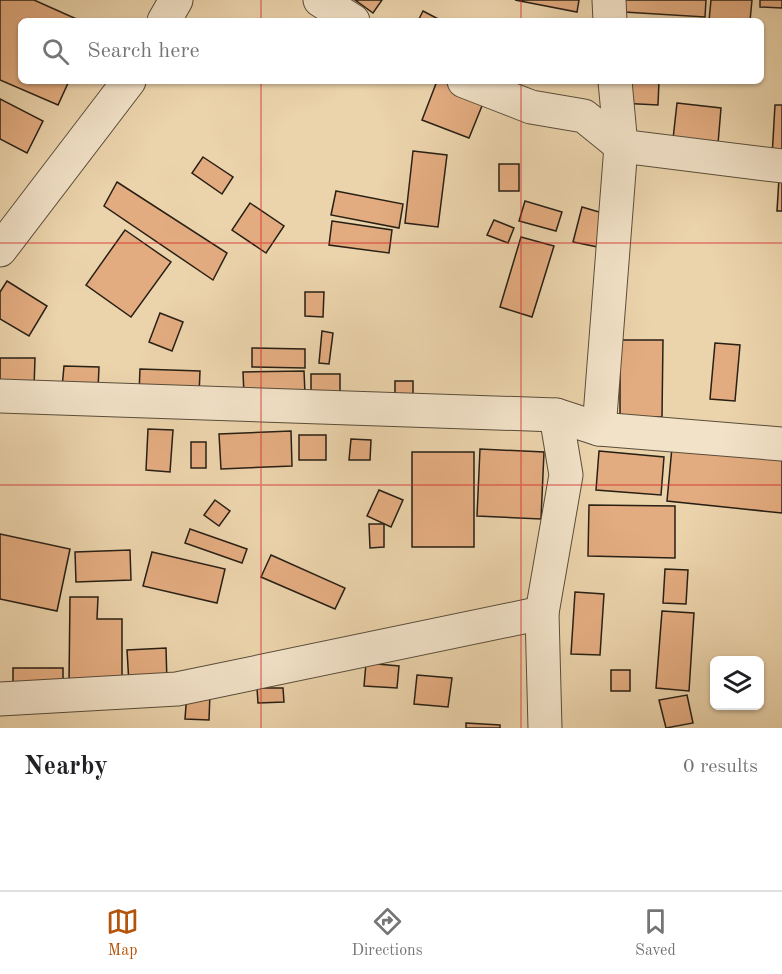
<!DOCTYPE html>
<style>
body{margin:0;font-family:"Old Standard TT",serif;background:#f2f2f2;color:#202124}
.controls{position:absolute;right:18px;bottom:18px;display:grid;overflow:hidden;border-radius:9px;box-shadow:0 2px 4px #0004}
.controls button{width:54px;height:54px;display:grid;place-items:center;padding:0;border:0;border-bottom:2px solid #e0e0e0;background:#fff;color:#202124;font:30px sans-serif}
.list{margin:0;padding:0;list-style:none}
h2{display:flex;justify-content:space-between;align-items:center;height:78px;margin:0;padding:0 24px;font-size:26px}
h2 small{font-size:20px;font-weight:400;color:#757577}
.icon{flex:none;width:33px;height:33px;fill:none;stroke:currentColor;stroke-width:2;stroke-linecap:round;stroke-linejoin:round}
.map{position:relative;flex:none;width:782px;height:728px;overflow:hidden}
.search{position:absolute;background:#fff;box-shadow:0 2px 4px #0004;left:18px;right:18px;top:18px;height:66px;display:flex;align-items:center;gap:15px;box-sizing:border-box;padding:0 21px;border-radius:9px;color:#757577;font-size:22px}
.sheet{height:162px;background:#fff}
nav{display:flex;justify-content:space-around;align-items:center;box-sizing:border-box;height:84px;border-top:2px solid #e0e0e0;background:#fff;font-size:16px;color:#757577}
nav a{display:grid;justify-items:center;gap:3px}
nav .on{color:#b45309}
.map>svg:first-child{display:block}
.building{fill:#e3ac80;stroke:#282015;stroke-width:1.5}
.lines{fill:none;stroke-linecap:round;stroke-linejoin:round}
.street-casing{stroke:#594d3a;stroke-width:35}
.street{stroke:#f2e2c8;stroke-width:33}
.grid{fill:none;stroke:#d62828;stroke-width:1.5;stroke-opacity:0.55}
</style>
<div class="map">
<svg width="782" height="728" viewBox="0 0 782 728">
<rect width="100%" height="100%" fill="#ebd3ab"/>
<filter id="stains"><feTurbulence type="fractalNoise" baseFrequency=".00333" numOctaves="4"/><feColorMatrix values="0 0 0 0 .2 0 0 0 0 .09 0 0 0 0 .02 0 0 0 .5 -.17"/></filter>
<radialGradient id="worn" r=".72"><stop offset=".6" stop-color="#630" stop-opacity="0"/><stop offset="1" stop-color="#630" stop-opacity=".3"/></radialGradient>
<g class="building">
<path d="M 0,0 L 34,0 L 81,21 L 21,21 L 21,81 L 69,81 L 58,105 L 0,80 Z"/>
<path d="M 355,0 L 382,0 L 373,13 Z"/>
<path d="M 515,0 L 579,0 L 577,12 Z"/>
<path d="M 625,0 L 706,0 L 705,17 L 624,12 Z"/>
<path d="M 711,0 L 752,0 L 750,21 L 709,21 Z"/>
<path d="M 760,0 L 782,0 L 782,8 L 760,7 Z"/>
<path d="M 423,11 L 442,21 L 418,21 Z"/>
<path d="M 437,81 L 447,81 L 486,96 L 469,138 L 422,120 Z"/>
<path d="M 620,81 L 659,81 L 658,105 L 619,103 Z"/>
<path d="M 0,99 L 43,121 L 27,153 L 0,139 Z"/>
<path d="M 677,103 L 721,108 L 718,144 L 673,139 Z"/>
<path d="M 775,105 L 782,105 L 782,157 L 772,157 Z"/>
<path d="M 413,151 L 447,155 L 438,227 L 405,223 Z"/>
<path d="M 203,157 L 233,177 L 222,194 L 192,173 Z"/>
<rect x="499" y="164" width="20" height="27"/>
<path d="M 779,178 L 782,179 L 782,211 L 777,211 Z"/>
<path d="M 117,182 L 227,253 L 213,280 L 104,206 Z"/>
<path d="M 336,191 L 403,204 L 399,228 L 331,215 Z"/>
<path d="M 525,201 L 562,212 L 556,231 L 519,221 Z"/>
<path d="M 250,203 L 284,226 L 266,253 L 232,230 Z"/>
<path d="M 582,207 L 606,214 L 598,247 L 573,242 Z"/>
<path d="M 494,220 L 514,228 L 508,243 L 487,235 Z"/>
<path d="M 332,221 L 392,230 L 389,253 L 329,245 Z"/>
<path d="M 125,230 L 171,262 L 131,317 L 86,285 Z"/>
<path d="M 521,237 L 554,246 L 532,317 L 500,307 Z"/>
<path d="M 7,281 L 47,306 L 29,336 L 0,319 L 0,292 Z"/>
<path d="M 305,292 L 324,292 L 323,317 L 305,316 Z"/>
<path d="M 160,313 L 183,322 L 172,351 L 149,342 Z"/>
<path d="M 322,331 L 333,333 L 329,364 L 319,363 Z"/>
<path d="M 620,340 L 663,340 L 662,417 L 620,417 Z"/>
<path d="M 715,343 L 740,345 L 735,401 L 710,399 Z"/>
<path d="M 252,348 L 305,349 L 305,368 L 252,367 Z"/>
<path d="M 0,358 L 35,358 L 34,388 L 0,388 Z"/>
<path d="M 64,366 L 99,367 L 98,389 L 62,388 Z"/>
<path d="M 140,369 L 200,371 L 199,395 L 139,393 Z"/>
<path d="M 304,371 L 305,394 L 244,395 L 243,372 Z"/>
<rect x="311" y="374" width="29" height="28"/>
<rect x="395" y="381" width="18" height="19"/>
<path d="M 148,429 L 173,430 L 170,472 L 146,470 Z"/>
<path d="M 291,431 L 292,466 L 221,469 L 219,434 Z"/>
<rect x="299" y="435" width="27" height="25"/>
<path d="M 351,439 L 371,440 L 370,460 L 349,460 Z"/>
<rect x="191" y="442" width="15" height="26"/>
<path d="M 672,447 L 782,458 L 782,513 L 667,501 Z"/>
<path d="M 480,449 L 544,452 L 541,519 L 477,516 Z"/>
<path d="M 599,451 L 664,457 L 661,495 L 596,490 Z"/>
<rect x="412" y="452" width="62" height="95"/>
<path d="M 379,490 L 403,500 L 391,527 L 367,516 Z"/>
<path d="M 215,500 L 230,511 L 219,526 L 204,515 Z"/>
<path d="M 589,505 L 675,506 L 675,558 L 588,556 Z"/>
<path d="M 369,524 L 384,524 L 384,547 L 370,548 Z"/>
<path d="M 190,529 L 247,549 L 242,563 L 185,543 Z"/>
<path d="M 0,534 L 70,549 L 57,611 L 0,599 Z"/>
<path d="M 130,550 L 131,580 L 76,582 L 75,552 Z"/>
<path d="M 152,552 L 225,569 L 217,603 L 143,586 Z"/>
<path d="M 271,555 L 345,588 L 335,609 L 261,577 Z"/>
<path d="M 665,569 L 688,570 L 686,604 L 663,603 Z"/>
<path d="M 575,592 L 604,594 L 600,655 L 571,654 Z"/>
<path d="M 70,597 L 98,597 L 97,619 L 122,619 L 122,684 L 69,684 Z"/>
<path d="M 662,611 L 694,613 L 689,691 L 656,688 Z"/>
<path d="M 166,648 L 167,683 L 129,684 L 127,650 Z"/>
<path d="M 366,663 L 399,666 L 397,688 L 364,686 Z"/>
<rect x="13" y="668" width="50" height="18"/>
<rect x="611" y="670" width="19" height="21"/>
<path d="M 417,675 L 452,678 L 448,707 L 414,704 Z"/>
<path d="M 257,688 L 283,688 L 284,702 L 258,703 Z"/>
<path d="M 187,692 L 210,693 L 209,720 L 185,719 Z"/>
<path d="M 687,695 L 693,723 L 666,728 L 659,700 Z"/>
<path d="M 466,723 L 500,725 L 500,728 L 466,728 Z"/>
</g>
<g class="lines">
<defs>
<g id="street">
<path d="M 320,0 L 353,21"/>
<path d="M 609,0 L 610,21"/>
<path d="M 164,21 L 176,0"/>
<path d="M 464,81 L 531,107 L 584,116 L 621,146 L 782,166"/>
<path d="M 0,250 L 129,81"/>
<path d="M 0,396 L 556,415 L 599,429 L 782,444"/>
<path d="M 599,429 L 621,146 L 615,81"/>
<path d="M 0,699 L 177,689 L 542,613"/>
<path d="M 545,728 L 542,613 L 566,475 L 556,415"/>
</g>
</defs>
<use href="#street" class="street-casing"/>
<use href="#street" class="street"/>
</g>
<path class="grid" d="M 261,0 L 261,21M 521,0 L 521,21M 261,81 L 261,728M 521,81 L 521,728M 0,243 L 782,243M 0,485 L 782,485"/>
<rect width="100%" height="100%" filter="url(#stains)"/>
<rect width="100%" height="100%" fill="url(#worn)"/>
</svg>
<div class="controls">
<button><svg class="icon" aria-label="layers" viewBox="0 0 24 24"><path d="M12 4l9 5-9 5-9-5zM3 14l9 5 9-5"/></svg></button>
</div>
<div class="search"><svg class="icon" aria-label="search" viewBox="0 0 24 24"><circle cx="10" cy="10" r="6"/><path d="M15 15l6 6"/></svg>Search here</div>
</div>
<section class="sheet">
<h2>Nearby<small>0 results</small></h2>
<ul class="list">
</ul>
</section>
<nav>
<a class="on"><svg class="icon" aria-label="map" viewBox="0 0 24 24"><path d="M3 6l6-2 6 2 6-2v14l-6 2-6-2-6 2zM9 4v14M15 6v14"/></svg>Map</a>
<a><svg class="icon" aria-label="directions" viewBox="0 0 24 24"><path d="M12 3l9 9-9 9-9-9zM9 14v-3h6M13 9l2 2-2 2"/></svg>Directions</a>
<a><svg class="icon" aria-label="saved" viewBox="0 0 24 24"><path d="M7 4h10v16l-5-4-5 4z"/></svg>Saved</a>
</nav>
